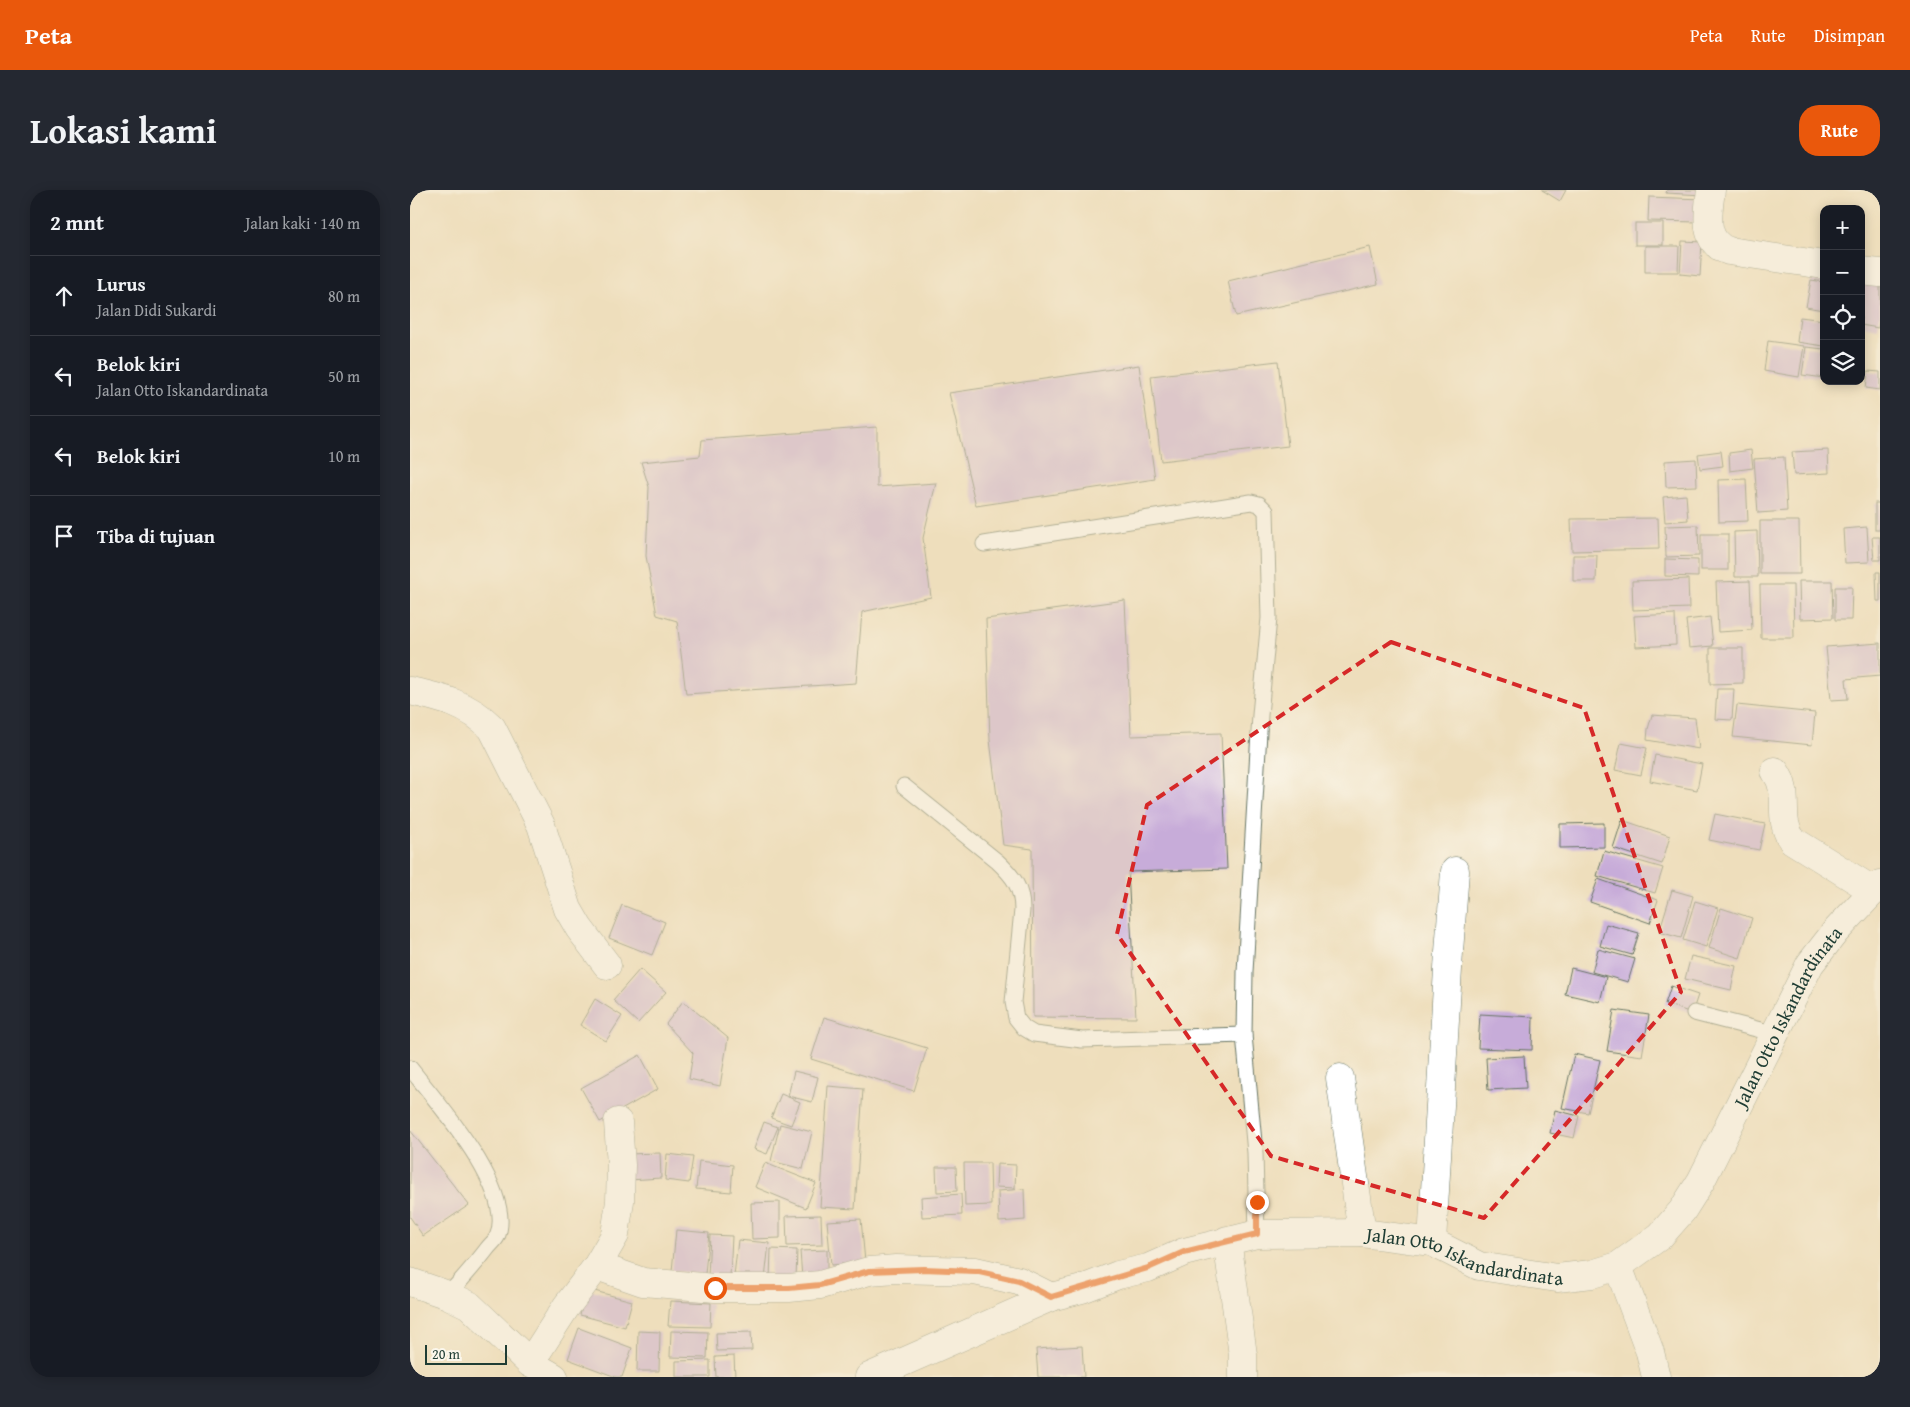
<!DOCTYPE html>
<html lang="id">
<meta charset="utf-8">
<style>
body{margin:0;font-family:"Gentium Book Plus",serif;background:#242831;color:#f1f3f6}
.controls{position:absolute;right:15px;top:15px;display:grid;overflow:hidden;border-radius:10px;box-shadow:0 2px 12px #0003}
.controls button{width:45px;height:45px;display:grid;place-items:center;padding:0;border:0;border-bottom:1px solid #363941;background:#171b24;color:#f1f3f6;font:25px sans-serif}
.scale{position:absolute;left:15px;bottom:12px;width:82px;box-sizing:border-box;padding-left:5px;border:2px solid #1f3d34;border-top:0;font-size:14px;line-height:18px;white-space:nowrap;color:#1f3d34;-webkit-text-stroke:4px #fbf7ec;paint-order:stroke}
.stop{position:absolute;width:15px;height:15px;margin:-11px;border:4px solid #ea580c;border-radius:50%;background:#fff}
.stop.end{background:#ea580c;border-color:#fff;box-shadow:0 1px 5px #0008}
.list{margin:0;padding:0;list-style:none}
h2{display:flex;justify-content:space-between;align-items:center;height:65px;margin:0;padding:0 20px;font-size:21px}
h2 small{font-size:16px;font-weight:400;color:#9ea1a6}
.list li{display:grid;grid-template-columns:32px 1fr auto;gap:15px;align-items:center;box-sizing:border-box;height:80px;padding:0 20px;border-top:1px solid #363941}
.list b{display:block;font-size:19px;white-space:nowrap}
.list p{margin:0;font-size:16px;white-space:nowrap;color:#9ea1a6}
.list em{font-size:16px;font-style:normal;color:#9ea1a6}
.icon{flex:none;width:28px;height:28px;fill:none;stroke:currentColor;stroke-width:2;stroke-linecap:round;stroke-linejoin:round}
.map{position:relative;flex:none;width:1470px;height:1187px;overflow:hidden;border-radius:20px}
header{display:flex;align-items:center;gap:30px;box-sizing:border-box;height:70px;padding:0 25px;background:#ea580c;color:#fff}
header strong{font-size:24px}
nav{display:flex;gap:28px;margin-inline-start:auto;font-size:18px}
.intro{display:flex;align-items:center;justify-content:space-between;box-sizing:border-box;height:120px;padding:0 30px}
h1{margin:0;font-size:35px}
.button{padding:12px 22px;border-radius:20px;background:#ea580c;color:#fff;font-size:18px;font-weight:700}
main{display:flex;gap:30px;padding:0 30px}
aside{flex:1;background:#171b24;border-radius:20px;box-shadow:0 2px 12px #0003}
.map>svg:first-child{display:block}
.building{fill:#c7acd9}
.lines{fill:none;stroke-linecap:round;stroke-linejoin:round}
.service-casing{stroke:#677564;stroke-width:17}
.minor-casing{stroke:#677564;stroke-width:29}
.secondary-casing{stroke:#677564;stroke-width:29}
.service{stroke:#fff;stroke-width:15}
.minor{stroke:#fff;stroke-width:28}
.secondary{stroke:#fff;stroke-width:28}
.route{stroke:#ea580c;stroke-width:6}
.marked{fill:none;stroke:#d62828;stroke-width:4;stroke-dasharray:10 6;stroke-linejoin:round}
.labels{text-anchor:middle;stroke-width:4;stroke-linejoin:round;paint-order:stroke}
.street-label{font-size:19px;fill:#1f3d34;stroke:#fbf7ec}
</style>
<header>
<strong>Peta</strong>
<nav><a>Peta</a><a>Rute</a><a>Disimpan</a></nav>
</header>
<div class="intro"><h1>Lokasi kami</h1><a class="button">Rute</a></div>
<main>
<aside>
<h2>2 mnt<small>Jalan kaki · 140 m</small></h2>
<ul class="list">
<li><svg class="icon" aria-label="ahead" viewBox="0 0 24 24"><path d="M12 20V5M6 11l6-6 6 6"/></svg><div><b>Lurus</b><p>Jalan Didi Sukardi</p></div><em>80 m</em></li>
<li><svg class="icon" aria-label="left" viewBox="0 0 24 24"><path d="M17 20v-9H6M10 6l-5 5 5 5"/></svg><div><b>Belok kiri</b><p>Jalan Otto Iskandardinata</p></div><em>50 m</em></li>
<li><svg class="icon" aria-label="left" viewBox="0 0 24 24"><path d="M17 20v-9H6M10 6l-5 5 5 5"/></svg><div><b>Belok kiri</b></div><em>10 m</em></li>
<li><svg class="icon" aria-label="arrive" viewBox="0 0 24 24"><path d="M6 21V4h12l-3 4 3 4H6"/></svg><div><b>Tiba di tujuan</b></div></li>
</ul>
</aside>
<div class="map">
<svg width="1470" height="1187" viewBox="0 0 1470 1187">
<rect width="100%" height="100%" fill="#fbf7ec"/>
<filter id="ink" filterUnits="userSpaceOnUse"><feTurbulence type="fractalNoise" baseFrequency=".02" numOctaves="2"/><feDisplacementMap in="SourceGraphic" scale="10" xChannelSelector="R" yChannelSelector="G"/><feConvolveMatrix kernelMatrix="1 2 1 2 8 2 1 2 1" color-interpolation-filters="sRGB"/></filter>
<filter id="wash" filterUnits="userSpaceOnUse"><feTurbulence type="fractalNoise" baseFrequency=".0096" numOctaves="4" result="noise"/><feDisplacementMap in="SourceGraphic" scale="20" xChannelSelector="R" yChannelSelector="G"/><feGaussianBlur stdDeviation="1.12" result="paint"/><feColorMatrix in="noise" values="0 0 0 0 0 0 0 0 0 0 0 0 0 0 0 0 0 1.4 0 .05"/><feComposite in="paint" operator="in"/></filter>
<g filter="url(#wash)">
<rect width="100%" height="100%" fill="#eedebc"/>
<g id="blocks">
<g class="building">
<path d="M 1132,0 L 1156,0 L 1150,11 Z"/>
<path d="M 1257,0 L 1294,0 L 1293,5 L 1256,3 Z"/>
<path d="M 1239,7 L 1292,9 L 1291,32 L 1238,31 Z"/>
<rect x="1225" y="33" width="28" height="22"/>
<path d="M 1272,51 L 1292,52 L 1290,86 L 1270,84 Z"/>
<path d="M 1235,56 L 1269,56 L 1268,82 L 1235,82 Z"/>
<path d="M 960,57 L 968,94 L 826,126 L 818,91 Z"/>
<path d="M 1451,85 L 1470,89 L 1470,125 L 1468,138 L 1451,135 Z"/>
<path d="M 1401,90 L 1414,92 L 1413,120 L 1396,117 Z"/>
<path d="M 1390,127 L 1414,130 L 1414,156 L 1387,152 Z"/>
<path d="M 1358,151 L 1394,156 L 1389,187 L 1354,181 Z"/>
<path d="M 1396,157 L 1414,159 L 1414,188 L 1392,185 Z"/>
<path d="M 868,171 L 878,256 L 751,271 L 741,186 Z"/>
<path d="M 729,175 L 745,289 L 566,316 L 539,203 Z"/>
<path d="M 1458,181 L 1470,182 L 1470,200 L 1456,198 Z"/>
<path d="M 467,237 L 467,297 L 526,293 L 513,348 L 521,407 L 452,422 L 446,493 L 276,504 L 267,431 L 247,425 L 236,366 L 239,297 L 231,272 L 290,266 L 292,250 Z"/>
<path d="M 1341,260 L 1343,278 L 1320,281 L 1319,263 Z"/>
<path d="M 1418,260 L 1419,283 L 1384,285 L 1382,262 Z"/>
<path d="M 1311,261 L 1313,276 L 1290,279 L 1288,264 Z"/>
<path d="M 1374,267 L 1377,321 L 1348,323 L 1344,269 Z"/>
<path d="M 1286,269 L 1287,296 L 1256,297 L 1255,271 Z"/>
<path d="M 1336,289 L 1338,331 L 1309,332 L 1308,290 Z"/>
<path d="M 1276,305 L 1278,330 L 1255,332 L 1253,307 Z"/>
<rect x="1465" y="313" width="5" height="27"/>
<path d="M 1248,328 L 1249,359 L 1162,361 L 1161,329 Z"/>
<path d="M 1350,331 L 1389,331 L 1390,384 L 1350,384 Z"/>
<path d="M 1288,335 L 1289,366 L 1256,367 L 1255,336 Z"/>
<path d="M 1457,337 L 1459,372 L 1435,373 L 1433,339 Z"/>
<path d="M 1347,341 L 1348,387 L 1325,387 L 1324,342 Z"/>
<rect x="1291" y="344" width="27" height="36"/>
<path d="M 1462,347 L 1470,347 L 1470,370 L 1464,370 Z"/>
<path d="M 1163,365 L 1187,365 L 1186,391 L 1163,391 Z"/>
<path d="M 1255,369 L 1288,370 L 1288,387 L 1255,386 Z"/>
<path d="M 1466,382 L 1470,382 L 1470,411 L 1467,411 Z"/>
<path d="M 1278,389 L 1279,418 L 1223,420 L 1222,391 Z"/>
<path d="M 1340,391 L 1342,440 L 1308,442 L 1306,392 Z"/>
<path d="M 1389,391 L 1422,391 L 1423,428 L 1390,429 Z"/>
<path d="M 1350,395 L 1383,395 L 1384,448 L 1351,448 Z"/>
<path d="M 1425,397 L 1442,397 L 1441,430 L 1425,430 Z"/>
<path d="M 715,410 L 721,546 L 811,543 L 817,679 L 718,682 L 726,828 L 623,827 L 622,659 L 593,655 L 580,550 L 576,429 Z"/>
<path d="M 1265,424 L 1266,455 L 1226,457 L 1224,426 Z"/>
<path d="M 1300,427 L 1303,456 L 1279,458 L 1276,430 Z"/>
<path d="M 1470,453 L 1470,486 L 1436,489 L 1438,509 L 1421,510 L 1416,457 Z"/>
<path d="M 1300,458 L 1333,458 L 1333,493 L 1300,494 Z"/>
<path d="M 1307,499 L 1324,499 L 1322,530 L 1305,529 Z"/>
<path d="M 1327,515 L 1405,523 L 1402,555 L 1323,547 Z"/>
<path d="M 1242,525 L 1285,528 L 1289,559 L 1237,550 L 1238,539 Z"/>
<path d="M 1211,553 L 1237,558 L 1231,585 L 1205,580 Z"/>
<path d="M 1245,565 L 1292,574 L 1287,600 L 1240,591 Z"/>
<path d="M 1305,624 L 1355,634 L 1349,660 L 1299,650 Z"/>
<path d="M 1212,630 L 1260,646 L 1252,674 L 1203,658 Z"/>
<path d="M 1194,633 L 1194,657 L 1150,658 L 1150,634 Z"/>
<path d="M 1194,661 L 1253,678 L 1245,703 L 1187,686 Z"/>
<path d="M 1188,689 L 1248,710 L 1240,733 L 1180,712 Z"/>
<path d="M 1262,700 L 1283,706 L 1271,748 L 1249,742 Z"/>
<path d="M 1285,711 L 1308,718 L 1296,757 L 1273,750 Z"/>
<path d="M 212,715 L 255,732 L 242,765 L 199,748 Z"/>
<path d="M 1311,718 L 1342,728 L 1330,768 L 1299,758 Z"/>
<path d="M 1196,734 L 1229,743 L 1222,765 L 1190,756 Z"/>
<path d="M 1188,759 L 1225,769 L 1218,792 L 1182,782 Z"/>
<path d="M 1281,766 L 1326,776 L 1321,800 L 1275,789 Z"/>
<path d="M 1161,778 L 1196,787 L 1190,812 L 1155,804 Z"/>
<path d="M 230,779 L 256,802 L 228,833 L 203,810 Z"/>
<path d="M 1261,796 L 1288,805 L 1282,823 L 1255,814 Z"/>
<path d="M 185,809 L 212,826 L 196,851 L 170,835 Z"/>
<path d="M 273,811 L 318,848 L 310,896 L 279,889 L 283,863 L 256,834 Z"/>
<path d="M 1204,820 L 1239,825 L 1232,866 L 1197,861 Z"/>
<path d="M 1070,824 L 1123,827 L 1122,860 L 1068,858 Z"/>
<path d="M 414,827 L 517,858 L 504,901 L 401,869 Z"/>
<path d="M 1164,864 L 1190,870 L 1178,923 L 1152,918 Z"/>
<path d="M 230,865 L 248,899 L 190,932 L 171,898 Z"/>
<path d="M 1114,866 L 1116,898 L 1078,900 L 1076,868 Z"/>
<path d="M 384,881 L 408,887 L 402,912 L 378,906 Z"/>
<path d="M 418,896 L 453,899 L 445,1019 L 410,1017 Z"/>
<path d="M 371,904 L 390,912 L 381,935 L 361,928 Z"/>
<path d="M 1145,920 L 1169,926 L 1164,948 L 1140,943 Z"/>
<path d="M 354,932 L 368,937 L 357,964 L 344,959 Z"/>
<path d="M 370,934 L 402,942 L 393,979 L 361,971 Z"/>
<path d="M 0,940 L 59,1015 L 13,1046 L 0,1027 Z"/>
<path d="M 250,963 L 251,988 L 219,990 L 217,964 Z"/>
<path d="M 257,964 L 283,967 L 279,993 L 255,990 Z"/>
<path d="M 289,971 L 323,975 L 321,1002 L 286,999 Z"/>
<path d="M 355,973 L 406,993 L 396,1018 L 345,997 Z"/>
<path d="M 554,973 L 580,973 L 581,1015 L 555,1016 Z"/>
<path d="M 587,974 L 606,975 L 605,998 L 586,997 Z"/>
<path d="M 526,977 L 546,977 L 547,1001 L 527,1002 Z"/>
<path d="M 614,999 L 615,1030 L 589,1032 L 588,1001 Z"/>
<path d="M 551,1004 L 552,1025 L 512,1027 L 511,1007 Z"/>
<path d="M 370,1012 L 370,1048 L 342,1049 L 341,1013 Z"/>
<path d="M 411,1025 L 412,1055 L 377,1056 L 376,1026 Z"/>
<path d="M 451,1029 L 455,1072 L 421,1075 L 417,1031 Z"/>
<path d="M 266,1040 L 299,1043 L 295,1084 L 262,1081 Z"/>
<path d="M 300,1045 L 322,1046 L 320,1087 L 298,1086 Z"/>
<path d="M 328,1050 L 359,1053 L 355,1089 L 324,1086 Z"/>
<path d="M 361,1059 L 387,1060 L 386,1089 L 360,1089 Z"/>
<path d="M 417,1060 L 417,1087 L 392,1088 L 390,1061 Z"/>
<path d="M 177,1099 L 222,1111 L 215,1137 L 170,1125 Z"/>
<path d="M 260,1111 L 301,1113 L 300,1137 L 258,1136 Z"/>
<path d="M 169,1138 L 222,1158 L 212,1187 L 206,1187 L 158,1169 Z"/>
<path d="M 228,1141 L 250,1142 L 249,1181 L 227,1181 Z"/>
<path d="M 261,1141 L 298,1142 L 297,1168 L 260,1167 Z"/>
<path d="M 341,1142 L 342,1160 L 307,1161 L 306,1143 Z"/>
<path d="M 672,1156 L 674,1187 L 628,1187 L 626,1159 Z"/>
<path d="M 324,1166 L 325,1187 L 306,1187 L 305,1167 Z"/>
<path d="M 300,1170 L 300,1187 L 266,1187 L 266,1171 Z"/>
</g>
</g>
</g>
<g filter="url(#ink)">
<use href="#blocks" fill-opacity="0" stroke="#677564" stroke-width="1"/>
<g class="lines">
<defs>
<g id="service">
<path d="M 574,354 L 841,312 L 849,314 L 856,321 L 859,428 L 850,525 L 835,782 L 834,845 L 845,963 L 847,1044"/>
<path d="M 494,596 L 587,671 C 603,686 612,697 612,720 L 603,812 L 606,828 L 614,838 L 624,844 L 672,850 L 834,845"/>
<path d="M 1284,823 L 1366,844"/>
<path d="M 0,878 C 26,911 107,1002 87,1047 C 85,1051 80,1055 77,1059 C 65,1075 51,1090 38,1105"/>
</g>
<g id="minor">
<path d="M 1301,0 C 1298,23 1292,53 1319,61 L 1414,75"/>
<path d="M 1451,81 L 1470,83"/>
<path d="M 0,501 C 32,508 58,514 82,538 L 131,635 L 158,719 L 169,738 L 197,775"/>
<path d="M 1365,581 C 1382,604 1366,627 1382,650 L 1464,701"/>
<path d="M 930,888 L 952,1043"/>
<path d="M 817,1050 L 833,1165 L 833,1187"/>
<path d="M 1022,1052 L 1039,762 L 1045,681"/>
<path d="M 187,1076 L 233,1092 L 305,1098 L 379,1098 L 410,1095 L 459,1081 L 486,1079 L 565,1081 L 609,1091 L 641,1107"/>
<path d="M 1208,1076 L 1240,1162 L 1246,1187"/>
<path d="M 120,1173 L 156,1117 L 187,1076 L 205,1045 L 210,1011 L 211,975 L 208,932"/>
</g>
<g id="secondary">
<path d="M 0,1092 L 38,1105 L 59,1115 L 120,1173 L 144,1187"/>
<path id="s1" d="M 459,1187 L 641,1107 L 672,1099 L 708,1085 L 738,1078 L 774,1062 L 847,1044 L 952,1043 L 1022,1052 L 1069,1076 L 1147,1088 L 1182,1084 L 1208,1076 L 1250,1046 L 1272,1021 L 1291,991 L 1400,774 L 1425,742 L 1470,694"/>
</g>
</defs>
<use href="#service" class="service-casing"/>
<use href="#minor" class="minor-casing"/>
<use href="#secondary" class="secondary-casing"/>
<use href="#service" class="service"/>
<use href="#minor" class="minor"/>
<use href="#secondary" class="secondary"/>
</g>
</g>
<g class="lines" filter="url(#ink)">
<path class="route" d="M 305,1098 L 379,1098 L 410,1095 L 459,1081 L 513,1079 L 565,1081 L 609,1091 L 641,1107 L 738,1078 L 774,1062 L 847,1044 L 847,1012"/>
</g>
<path d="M0 0H1470V1187H0ZM 981,452 L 1174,518 L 1271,802 L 1074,1028 L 861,966 L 707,744 L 737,615 Z" fill="#eedebc" fill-opacity=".55" fill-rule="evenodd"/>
<path class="marked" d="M 981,452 L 1174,518 L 1271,802 L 1074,1028 L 861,966 L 707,744 L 737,615 Z"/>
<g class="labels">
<g class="street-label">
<text dy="7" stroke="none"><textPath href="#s1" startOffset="1091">Jalan Otto Iskandardinata</textPath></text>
<text dy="7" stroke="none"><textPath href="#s1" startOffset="626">Jalan Otto Iskandardinata</textPath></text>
</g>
</g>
</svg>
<div class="controls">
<button>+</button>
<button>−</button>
<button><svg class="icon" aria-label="locate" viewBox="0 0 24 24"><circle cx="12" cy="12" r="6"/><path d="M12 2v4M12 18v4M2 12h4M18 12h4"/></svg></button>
<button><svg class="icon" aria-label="layers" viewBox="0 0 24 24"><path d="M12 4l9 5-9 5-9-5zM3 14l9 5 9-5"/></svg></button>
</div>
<div class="scale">20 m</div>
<div class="stop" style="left:305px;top:1098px"></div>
<div class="stop end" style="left:847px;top:1012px"></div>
</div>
</main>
